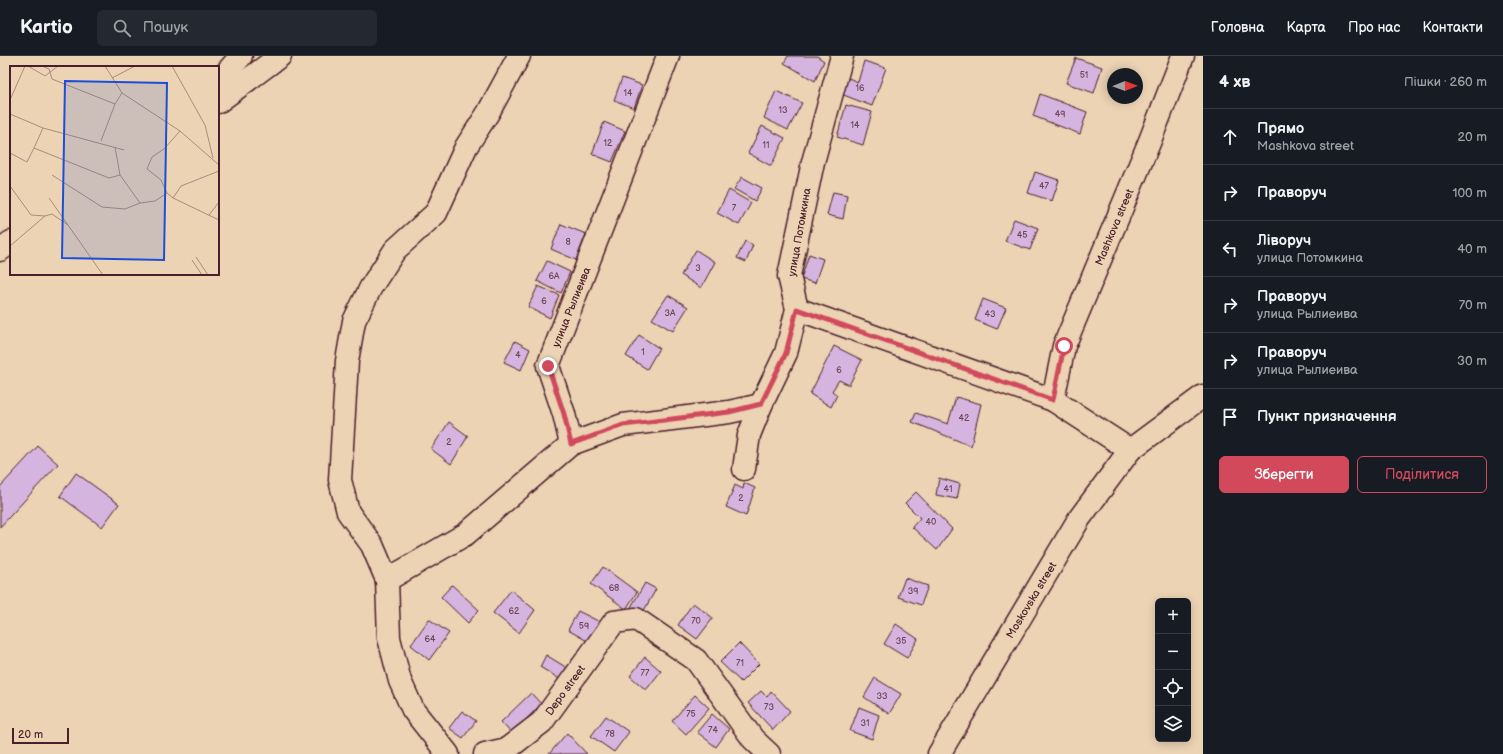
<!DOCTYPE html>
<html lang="uk">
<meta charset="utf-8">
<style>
body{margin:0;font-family:"Balsamiq Sans",sans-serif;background:#242831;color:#f1f3f6}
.controls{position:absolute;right:12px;bottom:12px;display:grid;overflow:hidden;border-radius:6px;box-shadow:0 2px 10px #0003}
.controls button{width:36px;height:36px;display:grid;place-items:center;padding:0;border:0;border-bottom:1px solid #363941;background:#171b24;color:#f1f3f6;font:20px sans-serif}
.compass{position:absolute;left:1107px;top:12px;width:36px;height:36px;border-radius:50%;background:#171b24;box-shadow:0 2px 10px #0003;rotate:89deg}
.scale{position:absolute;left:12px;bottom:10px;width:57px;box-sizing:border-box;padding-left:4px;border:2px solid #4a1f2b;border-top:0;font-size:11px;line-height:14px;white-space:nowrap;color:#4a1f2b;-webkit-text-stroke:3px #ecd3b4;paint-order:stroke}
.stop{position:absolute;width:12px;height:12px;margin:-9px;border:3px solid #d1495b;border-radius:50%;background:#fff}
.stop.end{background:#d1495b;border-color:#fff;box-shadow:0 1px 4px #0008}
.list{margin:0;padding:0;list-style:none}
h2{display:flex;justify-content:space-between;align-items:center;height:52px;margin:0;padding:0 16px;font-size:17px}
h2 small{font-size:13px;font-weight:400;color:#9ea1a6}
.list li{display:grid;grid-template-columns:26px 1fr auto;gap:12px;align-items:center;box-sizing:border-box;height:56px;padding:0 16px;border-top:1px solid #363941}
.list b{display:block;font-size:15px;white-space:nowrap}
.list p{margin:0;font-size:13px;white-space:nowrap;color:#9ea1a6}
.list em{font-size:13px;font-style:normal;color:#9ea1a6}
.actions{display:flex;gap:8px;padding:12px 16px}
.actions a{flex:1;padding:9px 0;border:1px solid #d1495b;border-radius:6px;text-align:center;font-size:14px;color:#d1495b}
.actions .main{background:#d1495b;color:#fff}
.icon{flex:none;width:22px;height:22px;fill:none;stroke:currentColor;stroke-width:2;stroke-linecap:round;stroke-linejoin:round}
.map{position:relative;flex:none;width:1203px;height:698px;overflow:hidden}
header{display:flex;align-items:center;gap:24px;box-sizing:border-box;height:56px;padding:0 20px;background:#171b24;border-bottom:1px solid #363941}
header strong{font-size:19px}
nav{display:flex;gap:22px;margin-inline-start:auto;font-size:14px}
.search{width:280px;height:36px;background:#242831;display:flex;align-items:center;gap:10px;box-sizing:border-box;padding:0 14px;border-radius:6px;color:#9ea1a6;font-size:15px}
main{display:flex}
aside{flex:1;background:#171b24}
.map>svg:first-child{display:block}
.building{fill:#d5b4df;stroke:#4a1f2b}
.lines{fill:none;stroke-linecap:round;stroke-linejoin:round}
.minor-casing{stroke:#4a1f2b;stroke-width:25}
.minor{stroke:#ecd3b4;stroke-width:22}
.route{stroke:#d1495b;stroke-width:5}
.labels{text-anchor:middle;stroke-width:3;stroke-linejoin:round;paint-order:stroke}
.number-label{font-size:9px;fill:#6d4458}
.street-label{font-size:11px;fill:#4a1f2b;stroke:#ecd3b4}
.inset-road{fill:none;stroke:#ab8b7d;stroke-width:1}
.view{fill:#1d4ed8;fill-opacity:0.15;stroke:#1d4ed8;stroke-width:2}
.inset-edge{fill:none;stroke:#4a1f2b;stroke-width:2}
</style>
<header>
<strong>Kartio</strong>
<div class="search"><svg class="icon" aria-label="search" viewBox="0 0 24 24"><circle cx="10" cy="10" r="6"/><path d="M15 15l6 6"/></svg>Пошук</div>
<nav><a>Головна</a><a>Карта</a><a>Про нас</a><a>Контакти</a></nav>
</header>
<main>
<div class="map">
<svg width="1203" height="698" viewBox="0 0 1203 698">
<rect width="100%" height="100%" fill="#ecd3b4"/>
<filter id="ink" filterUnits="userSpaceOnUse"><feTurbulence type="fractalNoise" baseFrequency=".025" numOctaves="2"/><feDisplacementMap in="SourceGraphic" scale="8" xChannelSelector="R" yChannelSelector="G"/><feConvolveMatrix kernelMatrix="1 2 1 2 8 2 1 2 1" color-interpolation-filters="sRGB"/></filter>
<g filter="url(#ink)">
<g class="building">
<path d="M 788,0 L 817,0 L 824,5 L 815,25 L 784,7 Z"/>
<path d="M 1076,2 L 1102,11 L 1094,37 L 1066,27 Z"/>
<path d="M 864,5 L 886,12 L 872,50 L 841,38 L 846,21 L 858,26 Z"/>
<path d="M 622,22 L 642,29 L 634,52 L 614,44 Z"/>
<path d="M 776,35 L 802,47 L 788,74 L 764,62 Z"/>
<path d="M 1040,38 L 1087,56 L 1080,78 L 1033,60 Z"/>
<path d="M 846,49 L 872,56 L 863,89 L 837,81 Z"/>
<path d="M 604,66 L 625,75 L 612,106 L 592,98 Z"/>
<path d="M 762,70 L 785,82 L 771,110 L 748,97 Z"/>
<path d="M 1035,116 L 1059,124 L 1052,145 L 1028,137 Z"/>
<path d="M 742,121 L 762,132 L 755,145 L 734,133 Z"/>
<path d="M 729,134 L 751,147 L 739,169 L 717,157 Z"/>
<path d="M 833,136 L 847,139 L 843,163 L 827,159 Z"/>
<path d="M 1014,163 L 1038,172 L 1030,194 L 1005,185 Z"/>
<path d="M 561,168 L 586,178 L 576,204 L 551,193 Z"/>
<path d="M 745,185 L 753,189 L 746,206 L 737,202 Z"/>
<path d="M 696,194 L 715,206 L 701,232 L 681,219 Z"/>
<path d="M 809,198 L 823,203 L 815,227 L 801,223 Z"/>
<path d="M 547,205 L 570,216 L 561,237 L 537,225 Z"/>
<path d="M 538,230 L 559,239 L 550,262 L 528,251 Z"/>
<path d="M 668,239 L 688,251 L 673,275 L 652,263 Z"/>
<path d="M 983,243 L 1006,252 L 997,273 L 975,264 Z"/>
<path d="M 639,279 L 659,292 L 647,313 L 626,300 Z"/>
<path d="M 515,285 L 530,293 L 521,314 L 504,306 Z"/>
<path d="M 834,290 L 862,304 L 849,329 L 839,324 L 832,335 L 837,339 L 831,351 L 810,338 Z"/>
<path d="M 956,341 L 981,348 L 971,390 L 912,366 L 916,357 L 948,368 Z"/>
<path d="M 449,366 L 468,380 L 451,408 L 431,393 Z"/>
<path d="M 38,390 L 58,408 L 0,471 L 0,431 Z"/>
<path d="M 76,417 L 119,448 L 102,471 L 60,440 Z"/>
<path d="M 939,422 L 960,428 L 957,443 L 936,439 Z"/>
<path d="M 744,427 L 755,432 L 746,460 L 726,451 L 735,429 L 743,433 Z"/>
<path d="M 916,436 L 952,473 L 937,494 L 912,471 L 920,462 L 905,447 Z"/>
<path d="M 603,511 L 637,536 L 626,553 L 591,528 Z"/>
<path d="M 905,522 L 928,530 L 921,549 L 898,541 Z"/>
<path d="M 645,527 L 656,533 L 642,558 L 631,551 Z"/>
<path d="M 452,529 L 479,554 L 468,567 L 441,541 Z"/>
<path d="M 511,534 L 535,554 L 519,577 L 493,557 Z"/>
<path d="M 693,547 L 713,562 L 697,583 L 678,569 Z"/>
<path d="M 578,555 L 600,566 L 589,586 L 568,574 Z"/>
<path d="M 429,563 L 449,577 L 429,604 L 411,589 Z"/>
<path d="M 896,568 L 918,583 L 907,602 L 884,588 Z"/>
<path d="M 739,587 L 759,608 L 741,626 L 720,606 Z"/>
<path d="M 546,599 L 572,615 L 566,627 L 540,611 Z"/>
<path d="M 645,601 L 661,615 L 646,634 L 630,620 Z"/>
<path d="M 875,622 L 901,638 L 889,658 L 864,641 Z"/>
<path d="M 761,635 L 767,641 L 771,635 L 790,655 L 773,674 L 748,647 Z"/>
<path d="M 531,637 L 541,648 L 512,678 L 501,666 Z"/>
<path d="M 695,639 L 709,652 L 686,678 L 672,665 Z"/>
<path d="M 859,651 L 879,659 L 872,683 L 850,675 Z"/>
<path d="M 462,655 L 476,665 L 463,682 L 449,672 Z"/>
<path d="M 712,658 L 729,673 L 716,691 L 697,676 Z"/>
<path d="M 606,660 L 629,676 L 614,696 L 591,680 Z"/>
<path d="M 567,677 L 587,698 L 549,698 Z"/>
</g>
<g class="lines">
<defs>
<g id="minor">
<path d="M 668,0 L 548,310 L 564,358 L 571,388 L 623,369 L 729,356 L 761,349"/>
<path d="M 225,40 L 227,16 L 241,0"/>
<path d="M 218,46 L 280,0"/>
<path d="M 0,194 L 11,186"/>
<path d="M 797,253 L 1053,344 L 1130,394"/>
<path d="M 1053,344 L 1064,290 L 1149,87 L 1183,0"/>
<path d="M 744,413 L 749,379 L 761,349 L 786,297 L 797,253 L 789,220 L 813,106 L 842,0"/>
<path d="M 387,524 L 372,489 L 348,456 L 340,424 L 347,305 L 354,265 L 371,231 L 395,194 L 436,157 L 466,91 L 488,57 L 519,0"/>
<path d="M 448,698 L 413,654 L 400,625 L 389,582 L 387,524 L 466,478 L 571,388"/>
<path d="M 485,698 L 507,693 L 542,666 L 614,566 L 636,563 L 696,604 L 753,683 L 769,698"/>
<path d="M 939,698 L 1079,463 L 1130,394 L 1203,340"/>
</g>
</defs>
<use href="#minor" class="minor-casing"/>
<use href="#minor" class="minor"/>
</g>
</g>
<g class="lines" filter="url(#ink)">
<path class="route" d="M 548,310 L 564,358 L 571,388 L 623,369 L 729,356 L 761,348 L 786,297 L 797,253 L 1053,344 L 1064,290"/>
</g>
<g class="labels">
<g class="number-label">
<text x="1084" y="22">51</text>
<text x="860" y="35">16</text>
<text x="628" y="40">14</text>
<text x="783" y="57">13</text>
<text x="1060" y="61">49</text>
<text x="855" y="72">14</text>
<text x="608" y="90">12</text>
<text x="766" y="92">11</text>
<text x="1044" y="133">47</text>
<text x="734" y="155">7</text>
<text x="1022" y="182">45</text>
<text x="568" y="189">8</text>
<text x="698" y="215">3</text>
<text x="554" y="223">6А</text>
<text x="544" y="248">6</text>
<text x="670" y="260">3А</text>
<text x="990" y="261">43</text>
<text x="643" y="299">1</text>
<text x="518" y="302">4</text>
<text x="839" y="317">6</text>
<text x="964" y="365">42</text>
<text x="449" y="389">2</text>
<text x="948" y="436">41</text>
<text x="741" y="445">2</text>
<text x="931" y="469">40</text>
<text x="614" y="535">68</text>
<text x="913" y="538">39</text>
<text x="514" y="558">62</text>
<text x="696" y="568">70</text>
<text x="584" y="573">59</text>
<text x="430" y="586">64</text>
<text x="901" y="588">35</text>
<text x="740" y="610">71</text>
<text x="645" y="620">77</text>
<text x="882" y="643">33</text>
<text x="769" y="654">73</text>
<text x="691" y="661">75</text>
<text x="865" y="670">31</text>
<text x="713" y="677">74</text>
<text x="610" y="681">78</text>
</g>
<g class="street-label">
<text transform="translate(1114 171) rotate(-67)" y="4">Mashkova street</text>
<text transform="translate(799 176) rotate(-80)" y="4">улица Потомкина</text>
<text transform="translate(571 251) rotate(-68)" y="4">улица Рылиеива</text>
<text transform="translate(1031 544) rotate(-59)" y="4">Moskovska street</text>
<text transform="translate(565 634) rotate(-54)" y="4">Depo street</text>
</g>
</g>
<g transform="translate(10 10)">
<rect width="209" height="209" fill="#ecd3b4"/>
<path class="inset-road" d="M 18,0 L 35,10 L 48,0M 32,0 L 39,3 L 42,13 L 105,38M 95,0 L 112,27 L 170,65 L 209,99M 162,0 L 195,59 L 203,92M 102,12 L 125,0M 0,34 L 15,0M 0,48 L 33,62 L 114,84M 170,65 L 154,83 L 142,91 L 137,103 L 151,114 L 157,127 L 163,132 L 209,154M 91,75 L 105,38 L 112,27M 24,82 L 33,62M 0,87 L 17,96 L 24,82 L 99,112 L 110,109 L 105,81M 42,109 L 92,141 L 115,143 L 130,137M 110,109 L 130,137 L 145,135 L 157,127M 0,120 L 21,149 L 35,150 L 0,180M 39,132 L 93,209M 163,132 L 171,120 L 209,105M 199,149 L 209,136M 35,150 L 42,148 L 58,159M 186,191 L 198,209M 182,194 L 192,209M 64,209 L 80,209"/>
<path class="view" d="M 55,15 L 157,17 L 154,194 L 52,192 Z"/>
<rect width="209" height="209" class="inset-edge"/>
</g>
</svg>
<div class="controls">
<button>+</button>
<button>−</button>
<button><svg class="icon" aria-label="locate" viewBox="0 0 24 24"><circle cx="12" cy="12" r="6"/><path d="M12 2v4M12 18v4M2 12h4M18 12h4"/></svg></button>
<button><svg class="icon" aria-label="layers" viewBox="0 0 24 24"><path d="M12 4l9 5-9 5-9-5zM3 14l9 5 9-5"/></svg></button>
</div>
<svg class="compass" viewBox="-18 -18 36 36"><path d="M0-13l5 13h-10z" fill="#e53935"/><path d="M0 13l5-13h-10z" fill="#9ea1a6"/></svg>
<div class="scale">20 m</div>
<div class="stop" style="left:1064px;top:290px"></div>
<div class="stop end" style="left:548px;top:310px"></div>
</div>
<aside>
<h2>4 хв<small>Пішки · 260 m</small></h2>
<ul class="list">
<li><svg class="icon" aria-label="ahead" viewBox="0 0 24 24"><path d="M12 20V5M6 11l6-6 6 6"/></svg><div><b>Прямо</b><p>Mashkova street</p></div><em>20 m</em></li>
<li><svg class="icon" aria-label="right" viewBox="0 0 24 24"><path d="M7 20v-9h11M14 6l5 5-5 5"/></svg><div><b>Праворуч</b></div><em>100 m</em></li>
<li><svg class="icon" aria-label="left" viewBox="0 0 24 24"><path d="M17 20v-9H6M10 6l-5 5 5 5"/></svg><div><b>Ліворуч</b><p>улица Потомкина</p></div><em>40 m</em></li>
<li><svg class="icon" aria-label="right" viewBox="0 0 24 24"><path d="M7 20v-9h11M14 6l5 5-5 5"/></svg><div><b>Праворуч</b><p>улица Рылиеива</p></div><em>70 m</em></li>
<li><svg class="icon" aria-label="right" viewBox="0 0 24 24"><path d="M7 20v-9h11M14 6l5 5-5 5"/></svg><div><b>Праворуч</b><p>улица Рылиеива</p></div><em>30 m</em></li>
<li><svg class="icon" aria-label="arrive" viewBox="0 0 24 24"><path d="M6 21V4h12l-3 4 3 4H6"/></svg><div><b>Пункт призначення</b></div></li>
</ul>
<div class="actions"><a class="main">Зберегти</a><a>Поділитися</a></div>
</aside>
</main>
